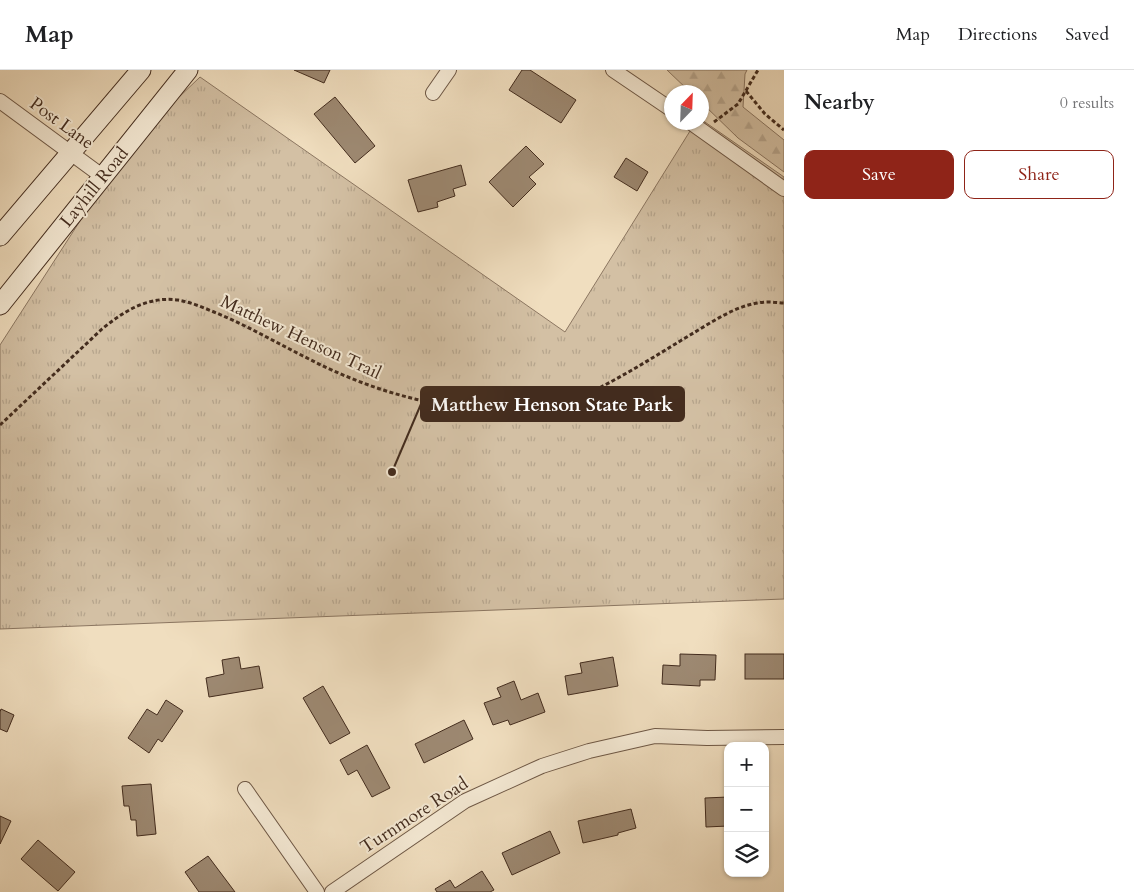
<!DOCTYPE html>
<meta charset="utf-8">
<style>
body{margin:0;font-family:Cardo,serif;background:#f2f2f2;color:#202124}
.controls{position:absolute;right:15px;bottom:15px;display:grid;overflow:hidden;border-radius:10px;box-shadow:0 1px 4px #0004}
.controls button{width:45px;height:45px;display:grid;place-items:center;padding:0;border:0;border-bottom:1px solid #e0e0e0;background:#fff;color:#202124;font:25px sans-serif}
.compass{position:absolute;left:664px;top:15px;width:45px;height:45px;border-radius:50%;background:#fff;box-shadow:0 1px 4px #0004;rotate:23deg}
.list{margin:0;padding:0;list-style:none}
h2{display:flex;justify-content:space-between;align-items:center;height:65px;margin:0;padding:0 20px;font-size:21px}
h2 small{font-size:16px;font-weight:400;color:#757577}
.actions{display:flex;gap:10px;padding:15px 20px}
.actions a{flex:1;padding:11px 0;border:1px solid #8f2418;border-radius:10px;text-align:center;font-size:18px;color:#8f2418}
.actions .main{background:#8f2418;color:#fff}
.icon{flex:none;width:28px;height:28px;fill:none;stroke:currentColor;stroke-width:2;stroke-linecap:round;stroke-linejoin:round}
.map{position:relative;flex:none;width:784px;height:822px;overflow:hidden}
header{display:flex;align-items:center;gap:30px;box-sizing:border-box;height:70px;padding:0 25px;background:#fff;border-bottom:1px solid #e0e0e0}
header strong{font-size:24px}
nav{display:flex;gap:28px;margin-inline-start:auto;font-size:18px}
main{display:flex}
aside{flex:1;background:#fff}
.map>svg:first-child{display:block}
.forest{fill:url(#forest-firs);stroke:#8b7661}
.park{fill:url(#park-tufts);stroke:#8b7661}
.building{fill:#9d8972;stroke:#432c1e}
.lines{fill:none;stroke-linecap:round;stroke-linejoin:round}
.minor-casing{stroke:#6e5846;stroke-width:16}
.secondary-casing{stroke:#432c1e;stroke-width:21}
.path{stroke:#432c1e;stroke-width:3;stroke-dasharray:4 2.5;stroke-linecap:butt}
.minor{stroke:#f5ead5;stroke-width:14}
.secondary{stroke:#f5ead5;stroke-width:19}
.labels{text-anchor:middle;stroke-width:4;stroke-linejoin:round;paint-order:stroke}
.street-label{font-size:18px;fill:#432c1e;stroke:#f5ead5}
.leader{fill:none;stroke:#432c1e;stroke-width:2}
.callout-dot{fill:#432c1e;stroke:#f5ead5;stroke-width:2}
.callout{fill:#432c1e;stroke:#432c1e;stroke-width:2}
.callout-label{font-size:19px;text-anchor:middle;font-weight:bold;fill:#fff}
</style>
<header>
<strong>Map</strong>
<nav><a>Map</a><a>Directions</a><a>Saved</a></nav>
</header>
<main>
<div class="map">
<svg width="784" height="822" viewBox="0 0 784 822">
<defs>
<pattern id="forest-firs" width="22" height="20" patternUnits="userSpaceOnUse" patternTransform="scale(1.25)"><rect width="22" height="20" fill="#d3c0a4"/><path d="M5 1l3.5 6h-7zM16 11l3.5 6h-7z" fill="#b6a58d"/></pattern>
<pattern id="park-tufts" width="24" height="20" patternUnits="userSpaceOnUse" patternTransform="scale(1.25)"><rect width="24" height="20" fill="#d3c0a4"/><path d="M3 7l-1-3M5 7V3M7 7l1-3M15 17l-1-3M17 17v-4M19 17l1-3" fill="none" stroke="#b6a58d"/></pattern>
</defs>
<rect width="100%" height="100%" fill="#f0debf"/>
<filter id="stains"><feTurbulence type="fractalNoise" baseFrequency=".004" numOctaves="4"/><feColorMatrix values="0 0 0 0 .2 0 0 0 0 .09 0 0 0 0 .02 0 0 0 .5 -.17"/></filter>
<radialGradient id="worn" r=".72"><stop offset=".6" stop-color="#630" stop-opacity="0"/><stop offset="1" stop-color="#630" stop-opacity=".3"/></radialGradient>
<path class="forest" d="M 667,0 L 747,0 L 745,4 L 743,37 L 784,70 L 784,102 L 738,68 L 702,33 L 702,22 L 690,22 Z"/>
<path class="park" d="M 200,7 L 565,262 L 695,53 L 702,52 L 702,50 L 784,107 L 784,529 L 0,559 L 0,275 L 129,75 Z"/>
<g class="building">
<path d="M 294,0 L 330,0 L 324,13 Z"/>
<path d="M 522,0 L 530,0 L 576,30 L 561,53 L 509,20 Z"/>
<path d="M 335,27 L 375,76 L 355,93 L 314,44 Z"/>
<path d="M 526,76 L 544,94 L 529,107 L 536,114 L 513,137 L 489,112 Z"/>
<path d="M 626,88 L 648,102 L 637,121 L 614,107 Z"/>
<path d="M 461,95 L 466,115 L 453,119 L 455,126 L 437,132 L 438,137 L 418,142 L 408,110 Z"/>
<path d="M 680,584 L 716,585 L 715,610 L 700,610 L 700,616 L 662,614 L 663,595 L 680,596 Z"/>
<rect x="745" y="584" width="39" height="25"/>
<path d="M 239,587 L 241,599 L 259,596 L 263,618 L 209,627 L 206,608 L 224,604 L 222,590 Z"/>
<path d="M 613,587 L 618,616 L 568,625 L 565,606 L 582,603 L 580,593 Z"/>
<path d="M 514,611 L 521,630 L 538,623 L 545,642 L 510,655 L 508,650 L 493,655 L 484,633 L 501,627 L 497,618 Z"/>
<path d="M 323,616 L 350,663 L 330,674 L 303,628 Z"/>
<path d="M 166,630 L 183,641 L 162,672 L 158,669 L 149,683 L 128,668 L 147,639 L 157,645 Z"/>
<path d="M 1,639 L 14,645 L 7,662 L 0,659 L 0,642 Z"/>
<path d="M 464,650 L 473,669 L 424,693 L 415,674 Z"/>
<path d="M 367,675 L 390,718 L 372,727 L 357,700 L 348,705 L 340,690 Z"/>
<path d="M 151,714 L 156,764 L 137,766 L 136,750 L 131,750 L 129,736 L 124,736 L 122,716 Z"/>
<path d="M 728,727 L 728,756 L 706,757 L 705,728 Z"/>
<path d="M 631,739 L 636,758 L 618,763 L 618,765 L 583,773 L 578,751 Z"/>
<path d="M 0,746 L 11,751 L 0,774 Z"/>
<path d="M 550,761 L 560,783 L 512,805 L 502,783 Z"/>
<path d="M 38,770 L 75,802 L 58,821 L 21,789 Z"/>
<path d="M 208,786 L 235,822 L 199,822 L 185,802 Z"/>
<path d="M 482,801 L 494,820 L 490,822 L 437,822 L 435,819 L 450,810 L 455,818 Z"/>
</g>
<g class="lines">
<defs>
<g id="minor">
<path d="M 613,0 L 672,40"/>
<path d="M 433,23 L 449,0"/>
<path d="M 0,31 L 102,106"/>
<path d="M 690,52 L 784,119"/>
<path d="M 245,719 L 317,822"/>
<path d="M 332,822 L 465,731 L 542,696 L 589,681 L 655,666 L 707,668 L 784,667"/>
</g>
<g id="secondary">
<path d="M 0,166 L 141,0"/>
<path d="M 0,235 L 188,0"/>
</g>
</defs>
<use href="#minor" class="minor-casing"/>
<use href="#secondary" class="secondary-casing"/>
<g class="path">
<path d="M 746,21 L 765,44 L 784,60"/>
<path d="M 714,52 L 738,34 L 758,0"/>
<path d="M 0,355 L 102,259 C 124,241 148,226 178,230 C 190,232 202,237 214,242 C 246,255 277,273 309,289 C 342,306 378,320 415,329 C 427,332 440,332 452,335 C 466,339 480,347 495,349 C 506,351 518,350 529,348 C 547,345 565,335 581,327 C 619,309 654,287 690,265 C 714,251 740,232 769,232 C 774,232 779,233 784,233"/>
</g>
<use href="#minor" class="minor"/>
<use href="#secondary" class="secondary"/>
</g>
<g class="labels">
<g class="street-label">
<text transform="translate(62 53) rotate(36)" y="6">Post Lane</text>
<text transform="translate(94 117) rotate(-51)" y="6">Layhill Road</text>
<text transform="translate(301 267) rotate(25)" y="6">Matthew Henson Trail</text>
<text transform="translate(414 745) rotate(-33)" y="6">Turnmore Road</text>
</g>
</g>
<path class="leader" d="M392 402L421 334"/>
<circle class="callout-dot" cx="392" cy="402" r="5"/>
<rect class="callout" x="421" y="317" width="263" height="34" rx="5"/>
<g class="callout-label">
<text x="552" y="341">Matthew Henson State Park</text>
</g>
<rect width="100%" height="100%" filter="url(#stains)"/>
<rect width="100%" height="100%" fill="url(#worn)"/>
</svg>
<div class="controls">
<button>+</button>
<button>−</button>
<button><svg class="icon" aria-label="layers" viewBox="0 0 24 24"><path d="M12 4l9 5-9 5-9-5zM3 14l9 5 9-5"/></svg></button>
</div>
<svg class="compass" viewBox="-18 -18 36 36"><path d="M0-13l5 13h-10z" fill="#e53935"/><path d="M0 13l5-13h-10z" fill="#757577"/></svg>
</div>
<aside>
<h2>Nearby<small>0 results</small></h2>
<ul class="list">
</ul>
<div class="actions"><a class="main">Save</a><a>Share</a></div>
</aside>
</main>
